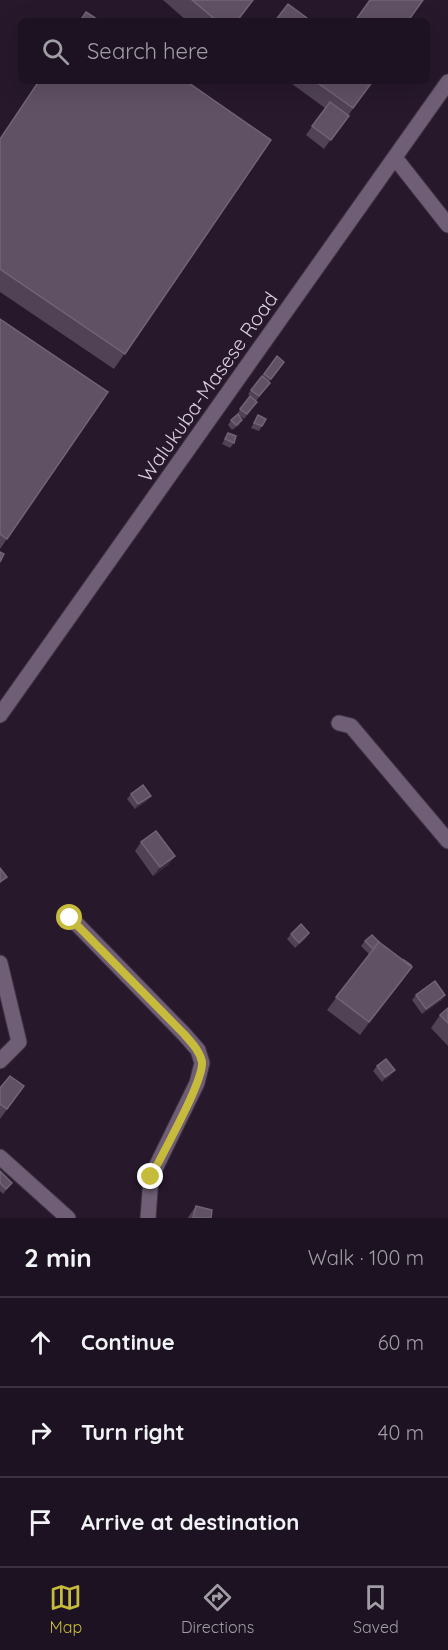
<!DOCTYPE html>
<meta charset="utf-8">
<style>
body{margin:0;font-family:Quicksand,sans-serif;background:#251b2a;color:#f1f3f6}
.stop{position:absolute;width:18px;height:18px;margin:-14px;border:4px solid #c7bb3c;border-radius:50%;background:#fff}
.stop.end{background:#c7bb3c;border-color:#fff;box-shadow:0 2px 6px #0008}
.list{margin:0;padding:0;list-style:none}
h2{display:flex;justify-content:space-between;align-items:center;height:78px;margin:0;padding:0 24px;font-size:26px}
h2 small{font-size:20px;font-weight:400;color:#a09ea5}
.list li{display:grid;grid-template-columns:39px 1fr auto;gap:18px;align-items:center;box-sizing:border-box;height:90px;padding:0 24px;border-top:2px solid #3b323f}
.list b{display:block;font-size:22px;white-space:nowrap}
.list em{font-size:20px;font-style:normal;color:#a09ea5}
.icon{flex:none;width:33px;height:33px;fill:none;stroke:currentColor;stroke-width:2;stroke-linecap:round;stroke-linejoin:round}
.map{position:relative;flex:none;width:448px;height:1218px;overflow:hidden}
.search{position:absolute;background:#1d1221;box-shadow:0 6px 24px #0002;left:18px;right:18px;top:18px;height:66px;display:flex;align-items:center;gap:15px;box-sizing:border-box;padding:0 21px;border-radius:9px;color:#a09ea5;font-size:22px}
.sheet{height:348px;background:#1d1221}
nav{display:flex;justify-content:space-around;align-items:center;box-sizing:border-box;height:84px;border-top:2px solid #3b323f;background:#1d1221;font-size:16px;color:#a09ea5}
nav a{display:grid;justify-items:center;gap:3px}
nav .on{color:#c7bb3c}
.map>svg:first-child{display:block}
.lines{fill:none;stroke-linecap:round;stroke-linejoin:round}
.minor-casing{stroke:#3f3444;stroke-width:17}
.tertiary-casing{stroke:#3f3444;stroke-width:17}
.minor{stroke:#6f5e75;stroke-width:15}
.tertiary{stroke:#6f5e75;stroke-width:15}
.wall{fill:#514256}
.shaded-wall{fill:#3a2b3f}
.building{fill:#605164;stroke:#726477;stroke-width:1.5}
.route{stroke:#c7bb3c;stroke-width:8}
.labels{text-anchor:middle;stroke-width:4.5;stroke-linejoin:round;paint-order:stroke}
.street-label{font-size:20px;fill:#d8cedb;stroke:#27182c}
</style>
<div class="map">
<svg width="448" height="1218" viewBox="0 0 448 1218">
<rect width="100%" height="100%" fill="#27182c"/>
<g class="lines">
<defs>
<g id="minor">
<path d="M 396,159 L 448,225"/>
<path d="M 339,723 L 351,726 L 448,841"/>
<path d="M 70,917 L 184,1034 L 198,1050 L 202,1063 L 197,1083 L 151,1177 L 148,1218"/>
<path d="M 0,963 L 19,1042 L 0,1061"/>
<path d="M 0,1157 L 68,1218"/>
</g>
<path id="tertiary" d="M 0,715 L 448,82"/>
</defs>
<use href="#minor" class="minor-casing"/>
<use href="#tertiary" class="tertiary-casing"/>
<use href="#minor" class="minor"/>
<use href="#tertiary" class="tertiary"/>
</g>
<g class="wall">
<path d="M 163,0 L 253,0 L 238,21 L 187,21 Z"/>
<path d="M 288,81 L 373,81 L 324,149 L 306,135 L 325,108 Z"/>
<path d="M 0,139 L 271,140 L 114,369 L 0,292 Z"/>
<path d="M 0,319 L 108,392 L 0,549 Z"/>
<path d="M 277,356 L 284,362 L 269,382 L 267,387 L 256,401 L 248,394 Z"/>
<path d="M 250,396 L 257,402 L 244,419 L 239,415 L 242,420 L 239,425 L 232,430 L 228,425 L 231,420 L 238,415 L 237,414 Z"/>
<path d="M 258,415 L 262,426 L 259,431 L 251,428 Z"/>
<path d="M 228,433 L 234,443 L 230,448 L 222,444 Z"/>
<path d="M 131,794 L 147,801 L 135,809 L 127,799 Z"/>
<path d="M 141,842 L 175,856 L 168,865 L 153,876 L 135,851 Z"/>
<path d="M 291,934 L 306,938 L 295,948 L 287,939 Z"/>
<path d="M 365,941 L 403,980 L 360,1035 L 327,1010 L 369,954 L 361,946 Z"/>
<path d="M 416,995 L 442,1000 L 422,1014 L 412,1000 Z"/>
<path d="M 448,1008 L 448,1046 L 431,1028 L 440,1015 Z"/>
<path d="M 377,1066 L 391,1075 L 382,1082 L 373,1071 Z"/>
<path d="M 24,1086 L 0,1119 L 0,1088 Z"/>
<path d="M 0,1171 L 12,1183 L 3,1194 L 0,1191 Z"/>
<path d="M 196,1206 L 211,1218 L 188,1218 L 189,1216 Z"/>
</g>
<g class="shaded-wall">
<path d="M 151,796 L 147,801 L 135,809 L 138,804 Z"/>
<path d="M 175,856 L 168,865 L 153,876 L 160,867 Z"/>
<path d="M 309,933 L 306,938 L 295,948 L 299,943 Z"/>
<path d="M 412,967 L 403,980 L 360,1035 L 369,1022 Z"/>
<path d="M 445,995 L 442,1000 L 422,1014 L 426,1009 Z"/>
<path d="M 395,1070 L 391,1075 L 382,1082 L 385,1077 Z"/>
</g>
<g class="building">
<path d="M 192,0 L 253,0 L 237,21 L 217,21 Z"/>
<path d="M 370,0 L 423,0 L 408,21 L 355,21 Z"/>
<path d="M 288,4 L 311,21 L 275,21 Z"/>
<path d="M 86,12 L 100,21 L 80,21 Z"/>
<path d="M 39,81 L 186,81 L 271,140 L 125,354 L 0,269 L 0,139 Z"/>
<path d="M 315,81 L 373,81 L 353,108 Z"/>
<path d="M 330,102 L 349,116 L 331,140 L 312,126 Z"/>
<path d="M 0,319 L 108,392 L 7,539 L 0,534 Z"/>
<path d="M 277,356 L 284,362 L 271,379 L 264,374 Z"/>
<path d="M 262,376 L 270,383 L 259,396 L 251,390 Z"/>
<path d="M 250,396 L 257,402 L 247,414 L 240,409 Z"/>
<path d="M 238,414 L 242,420 L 236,425 L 231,420 Z"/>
<path d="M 258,415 L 266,419 L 262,426 L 254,423 Z"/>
<path d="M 228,433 L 236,436 L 234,443 L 225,439 Z"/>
<path d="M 0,552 L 4,554 L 0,562 Z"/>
<path d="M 143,785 L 151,796 L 138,804 L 131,794 Z"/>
<path d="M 156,831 L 175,856 L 160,867 L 141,842 Z"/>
<path d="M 0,868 L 7,877 L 0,882 Z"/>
<path d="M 301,924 L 309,933 L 299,943 L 291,934 Z"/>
<path d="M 372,935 L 379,942 L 373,949 L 365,941 Z"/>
<path d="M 379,942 L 412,967 L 369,1022 L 336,997 Z"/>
<path d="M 404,960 L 411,965 L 410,966 L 404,961 Z"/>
<path d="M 435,981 L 445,995 L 426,1009 L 416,995 Z"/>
<path d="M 448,1008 L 448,1023 L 440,1015 Z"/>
<path d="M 386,1059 L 395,1070 L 385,1077 L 377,1066 Z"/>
<path d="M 10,1076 L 24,1086 L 7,1109 L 0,1104 L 0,1088 Z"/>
<path d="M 0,1171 L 12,1183 L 6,1189 L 0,1183 Z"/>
<path d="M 196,1206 L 212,1210 L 211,1218 L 193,1218 Z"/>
</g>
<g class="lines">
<path class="route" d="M 70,918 L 184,1034 C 191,1042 200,1051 202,1062 C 204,1081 161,1156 151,1177"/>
</g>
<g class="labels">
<g class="street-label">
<text transform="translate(208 387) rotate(-55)" y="7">Walukuba-Masese Road</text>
</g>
</g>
</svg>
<div class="stop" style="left:70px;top:918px"></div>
<div class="stop end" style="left:151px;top:1177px"></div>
<div class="search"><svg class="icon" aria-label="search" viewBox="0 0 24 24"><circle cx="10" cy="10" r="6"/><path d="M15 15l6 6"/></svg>Search here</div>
</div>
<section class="sheet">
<h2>2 min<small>Walk · 100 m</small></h2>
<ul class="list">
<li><svg class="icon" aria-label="ahead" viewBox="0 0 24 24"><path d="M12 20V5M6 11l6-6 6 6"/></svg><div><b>Continue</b></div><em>60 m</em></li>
<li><svg class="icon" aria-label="right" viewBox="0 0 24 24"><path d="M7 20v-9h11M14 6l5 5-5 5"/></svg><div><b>Turn right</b></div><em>40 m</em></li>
<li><svg class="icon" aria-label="arrive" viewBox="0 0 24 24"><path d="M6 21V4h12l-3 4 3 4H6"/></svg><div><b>Arrive at destination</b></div></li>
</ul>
</section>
<nav>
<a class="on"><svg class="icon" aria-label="map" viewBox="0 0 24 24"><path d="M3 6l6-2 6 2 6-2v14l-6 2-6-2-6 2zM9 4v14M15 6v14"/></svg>Map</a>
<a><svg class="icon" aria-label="directions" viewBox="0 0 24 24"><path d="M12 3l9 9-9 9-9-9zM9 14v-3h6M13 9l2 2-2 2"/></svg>Directions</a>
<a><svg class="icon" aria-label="saved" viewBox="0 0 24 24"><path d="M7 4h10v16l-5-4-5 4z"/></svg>Saved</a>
</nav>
